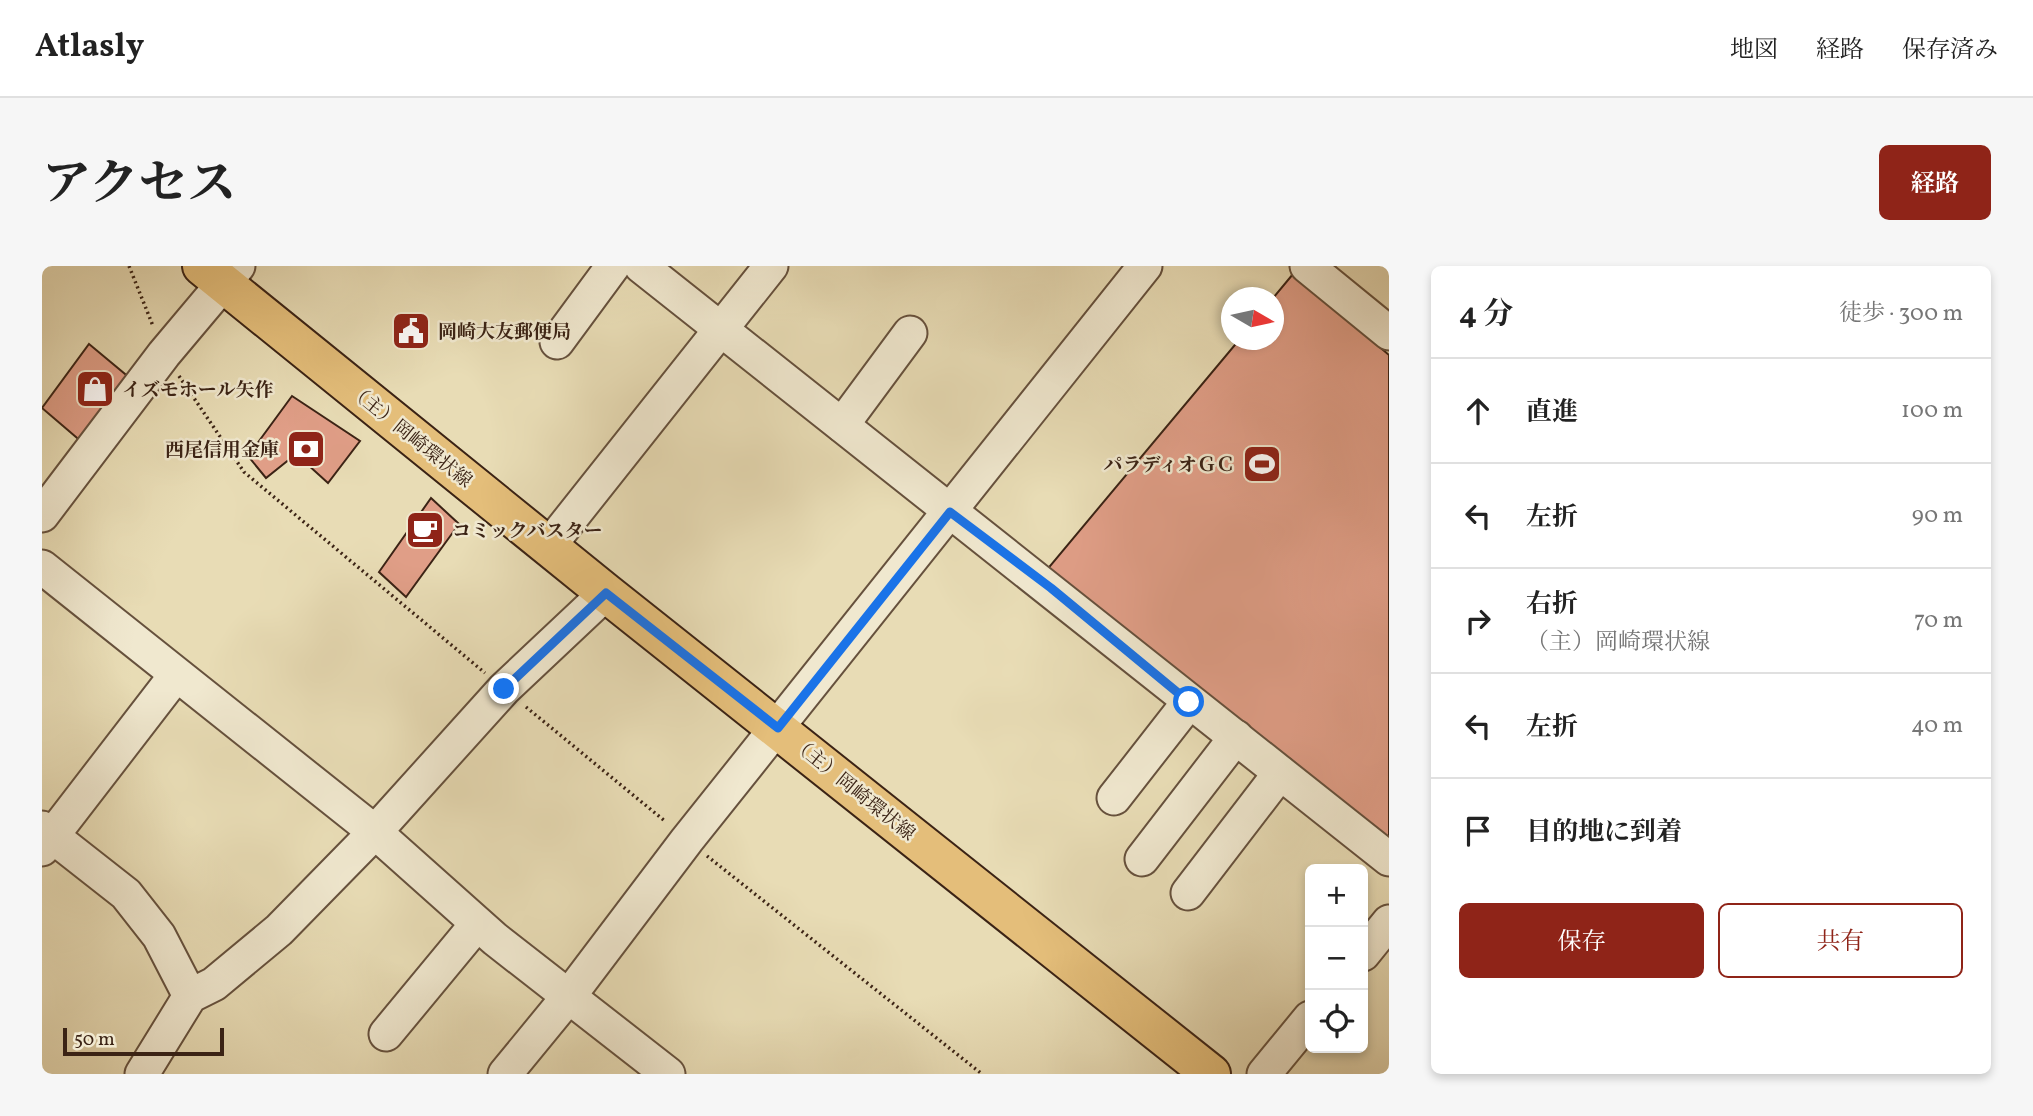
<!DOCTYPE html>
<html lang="ja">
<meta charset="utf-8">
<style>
body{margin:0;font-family:Vollkorn,"Noto Serif JP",serif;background:#f6f6f6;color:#222}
.controls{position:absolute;right:21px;bottom:21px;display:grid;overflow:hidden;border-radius:10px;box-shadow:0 4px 10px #0003}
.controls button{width:63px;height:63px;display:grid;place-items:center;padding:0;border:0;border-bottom:2px solid #e0e0e0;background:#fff;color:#222;font:35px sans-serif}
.compass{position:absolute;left:1179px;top:21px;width:63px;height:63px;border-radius:50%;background:#fff;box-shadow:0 4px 10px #0003;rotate:99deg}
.scale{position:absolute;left:21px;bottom:18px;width:161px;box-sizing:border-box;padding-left:7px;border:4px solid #3b2315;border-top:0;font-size:19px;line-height:24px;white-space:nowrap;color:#3b2315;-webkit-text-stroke:5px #f0e8cf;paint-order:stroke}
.stop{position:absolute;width:21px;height:21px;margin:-16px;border:5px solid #1a73e8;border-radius:50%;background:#fff}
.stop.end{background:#1a73e8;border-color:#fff;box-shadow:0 2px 7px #0008}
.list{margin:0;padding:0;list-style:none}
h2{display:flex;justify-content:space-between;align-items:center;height:91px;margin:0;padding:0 28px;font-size:30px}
h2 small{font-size:23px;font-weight:400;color:#767676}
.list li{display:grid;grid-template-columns:46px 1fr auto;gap:21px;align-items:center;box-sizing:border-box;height:105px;padding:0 28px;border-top:2px solid #e0e0e0}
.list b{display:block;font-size:26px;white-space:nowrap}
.list p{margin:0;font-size:23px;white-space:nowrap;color:#767676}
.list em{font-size:23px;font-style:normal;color:#767676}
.actions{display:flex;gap:14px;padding:21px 28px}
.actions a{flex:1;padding:16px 0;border:2px solid #8f2418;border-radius:10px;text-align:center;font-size:24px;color:#8f2418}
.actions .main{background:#8f2418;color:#fff}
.icon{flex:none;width:38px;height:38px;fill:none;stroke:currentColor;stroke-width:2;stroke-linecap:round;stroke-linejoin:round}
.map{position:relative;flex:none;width:1347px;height:808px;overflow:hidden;border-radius:10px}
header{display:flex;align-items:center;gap:42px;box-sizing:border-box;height:98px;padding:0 35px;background:#fff;border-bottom:2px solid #e0e0e0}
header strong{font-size:33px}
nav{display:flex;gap:38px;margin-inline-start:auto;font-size:24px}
.intro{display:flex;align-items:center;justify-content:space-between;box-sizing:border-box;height:168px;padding:0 42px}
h1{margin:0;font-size:49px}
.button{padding:18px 32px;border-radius:10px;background:#8f2418;color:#fff;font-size:24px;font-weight:700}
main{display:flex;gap:42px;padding:0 42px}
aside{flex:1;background:#fff;border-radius:10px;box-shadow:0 4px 10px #0003}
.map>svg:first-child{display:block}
.building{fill:#e09e87;stroke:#3b2315;stroke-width:2}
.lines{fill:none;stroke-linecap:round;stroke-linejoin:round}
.minor-casing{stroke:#66513d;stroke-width:37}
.major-casing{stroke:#3b2315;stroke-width:42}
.path{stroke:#3b2315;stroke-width:3.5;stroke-dasharray:2 3.5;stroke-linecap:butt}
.minor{stroke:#f0e8cf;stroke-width:33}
.major{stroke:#e4be7a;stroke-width:38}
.route{stroke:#1a73e8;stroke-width:9}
.labels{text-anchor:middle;stroke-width:5;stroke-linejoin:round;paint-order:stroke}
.poi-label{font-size:19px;font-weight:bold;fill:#3b2315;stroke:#f0e8cf;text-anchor:start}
.street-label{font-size:19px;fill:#3b2315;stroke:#f0e8cf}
</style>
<header>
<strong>Atlasly</strong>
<nav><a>地図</a><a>経路</a><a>保存済み</a></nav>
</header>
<div class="intro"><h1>アクセス</h1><a class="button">経路</a></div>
<main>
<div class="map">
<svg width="1347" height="808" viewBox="0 0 1347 808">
<rect width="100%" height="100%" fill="#e8dcb5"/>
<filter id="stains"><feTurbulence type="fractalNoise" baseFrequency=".00286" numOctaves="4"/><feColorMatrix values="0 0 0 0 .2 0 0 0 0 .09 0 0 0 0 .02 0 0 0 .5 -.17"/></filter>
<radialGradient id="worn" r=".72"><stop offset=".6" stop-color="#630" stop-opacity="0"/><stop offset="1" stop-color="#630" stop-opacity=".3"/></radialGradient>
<g class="building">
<path d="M 1251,8 L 1347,89 L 1347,581 L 1003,306 L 1197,74 L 1232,74 L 1231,32 Z"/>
<path d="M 47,78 L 89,113 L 41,177 L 0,142 Z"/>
<path d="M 250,130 L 318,175 L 286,217 L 254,188 L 224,212 L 206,190 Z"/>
<path d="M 389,232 L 417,258 L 364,331 L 337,306 Z"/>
</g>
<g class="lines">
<defs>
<g id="minor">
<path d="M 599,0 L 1347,593"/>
<path d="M 1265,0 L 1347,67"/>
<path d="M 515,76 L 571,0"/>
<path d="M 800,159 L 868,67"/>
<path d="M 0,249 L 122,88 L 196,0"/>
<path d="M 506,281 L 729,0"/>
<path d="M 0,301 L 333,566 L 453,673 L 626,808"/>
<path d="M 1072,532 L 1147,436"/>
<path d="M 0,562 L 84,628 L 117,670 L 148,730"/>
<path d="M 0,583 L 134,409"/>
<path d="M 1100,593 L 1194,471"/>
<path d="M 1146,627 L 1238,507"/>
<path d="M 1321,688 L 1347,656"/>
<path d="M 344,768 L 435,658"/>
<path d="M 100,808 L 148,730 L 172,718 L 237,664 L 333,566 L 462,423 L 564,327"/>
<path d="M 463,808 L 527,730 L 645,574 L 1103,0"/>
<path d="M 1222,808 L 1268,752"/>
</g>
<path id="major" d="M 160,0 L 564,327 L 1169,808"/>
</defs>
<use href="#minor" class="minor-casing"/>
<use href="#major" class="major-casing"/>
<g class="path">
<path d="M 87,0 L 111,60"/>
<path d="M 137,110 L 202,206 L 443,407"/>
<path d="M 484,441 L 624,556"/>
<path d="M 665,590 L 940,808"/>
</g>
<use href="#minor" class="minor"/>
<use href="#major" class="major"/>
</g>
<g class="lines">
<path class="route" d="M 462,423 L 564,327 L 736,462 L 908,246 L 1009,322 L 1147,436"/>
</g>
<defs>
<symbol id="civic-square" viewBox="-11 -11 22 22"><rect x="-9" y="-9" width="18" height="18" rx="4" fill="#8f2418" stroke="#f0e8cf"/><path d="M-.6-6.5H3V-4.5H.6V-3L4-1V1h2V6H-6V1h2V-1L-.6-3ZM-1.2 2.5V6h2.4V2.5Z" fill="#fff"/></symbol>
<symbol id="shop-square" viewBox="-11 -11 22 22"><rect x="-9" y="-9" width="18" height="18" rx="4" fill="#8f2418" stroke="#f0e8cf"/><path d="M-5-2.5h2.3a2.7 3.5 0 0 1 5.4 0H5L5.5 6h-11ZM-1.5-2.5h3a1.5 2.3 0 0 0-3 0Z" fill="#fff"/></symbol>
<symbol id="bank-square" viewBox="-11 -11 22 22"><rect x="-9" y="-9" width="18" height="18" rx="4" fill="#8f2418" stroke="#f0e8cf"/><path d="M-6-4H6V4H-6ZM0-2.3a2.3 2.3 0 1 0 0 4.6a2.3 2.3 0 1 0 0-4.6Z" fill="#fff"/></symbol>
<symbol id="stadium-square" viewBox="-11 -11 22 22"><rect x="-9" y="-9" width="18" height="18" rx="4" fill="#8f2418" stroke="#f0e8cf"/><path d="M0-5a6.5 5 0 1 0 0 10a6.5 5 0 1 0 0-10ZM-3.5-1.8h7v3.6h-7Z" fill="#fff"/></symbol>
<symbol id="cafe-square" viewBox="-11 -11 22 22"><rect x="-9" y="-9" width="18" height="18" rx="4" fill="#8f2418" stroke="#f0e8cf"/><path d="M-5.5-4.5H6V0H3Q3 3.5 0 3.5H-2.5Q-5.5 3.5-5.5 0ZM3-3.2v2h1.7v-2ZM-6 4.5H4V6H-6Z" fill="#fff"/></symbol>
</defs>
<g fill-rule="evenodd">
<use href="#civic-square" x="347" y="43" width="44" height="44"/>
<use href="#shop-square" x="31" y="101" width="44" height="44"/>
<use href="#bank-square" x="242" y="161" width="44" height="44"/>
<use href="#stadium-square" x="1198" y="176" width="44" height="44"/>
<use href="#cafe-square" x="361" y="242" width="44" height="44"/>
</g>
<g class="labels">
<g class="poi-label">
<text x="396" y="72">岡崎大友郵便局</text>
<text x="80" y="130">イズモホール矢作</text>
<text x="237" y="190" text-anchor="end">西尾信用金庫</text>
<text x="1193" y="205" text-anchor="end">パラディオＧＣ</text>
<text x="410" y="271">コミックバスター</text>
</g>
<g class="street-label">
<text transform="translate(369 169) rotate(39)" y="7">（主）岡崎環状線</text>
<text transform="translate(812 522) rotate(39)" y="7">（主）岡崎環状線</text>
</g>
</g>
<rect width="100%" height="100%" filter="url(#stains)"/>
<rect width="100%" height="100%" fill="url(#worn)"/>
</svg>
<div class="controls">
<button>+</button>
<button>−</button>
<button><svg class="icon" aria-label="locate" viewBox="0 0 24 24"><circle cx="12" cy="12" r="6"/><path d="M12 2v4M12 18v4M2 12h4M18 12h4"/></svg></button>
</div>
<svg class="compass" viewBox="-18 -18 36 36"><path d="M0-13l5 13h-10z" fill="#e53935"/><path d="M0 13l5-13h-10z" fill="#767676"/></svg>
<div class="scale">50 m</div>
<div class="stop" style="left:1147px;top:436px"></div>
<div class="stop end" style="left:462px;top:423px"></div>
</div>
<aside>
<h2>4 分<small>徒歩 · 300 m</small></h2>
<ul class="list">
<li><svg class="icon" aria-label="ahead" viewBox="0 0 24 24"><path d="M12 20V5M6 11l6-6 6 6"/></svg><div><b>直進</b></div><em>100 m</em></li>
<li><svg class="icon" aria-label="left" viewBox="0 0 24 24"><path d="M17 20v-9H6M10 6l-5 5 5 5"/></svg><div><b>左折</b></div><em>90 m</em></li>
<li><svg class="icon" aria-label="right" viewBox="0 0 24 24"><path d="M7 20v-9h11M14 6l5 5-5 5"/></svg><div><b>右折</b><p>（主）岡崎環状線</p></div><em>70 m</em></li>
<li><svg class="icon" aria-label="left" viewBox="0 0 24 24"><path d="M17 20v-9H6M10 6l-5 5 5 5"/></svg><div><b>左折</b></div><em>40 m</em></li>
<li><svg class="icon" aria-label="arrive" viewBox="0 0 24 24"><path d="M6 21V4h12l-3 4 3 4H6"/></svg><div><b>目的地に到着</b></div></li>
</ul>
<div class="actions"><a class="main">保存</a><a>共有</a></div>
</aside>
</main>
